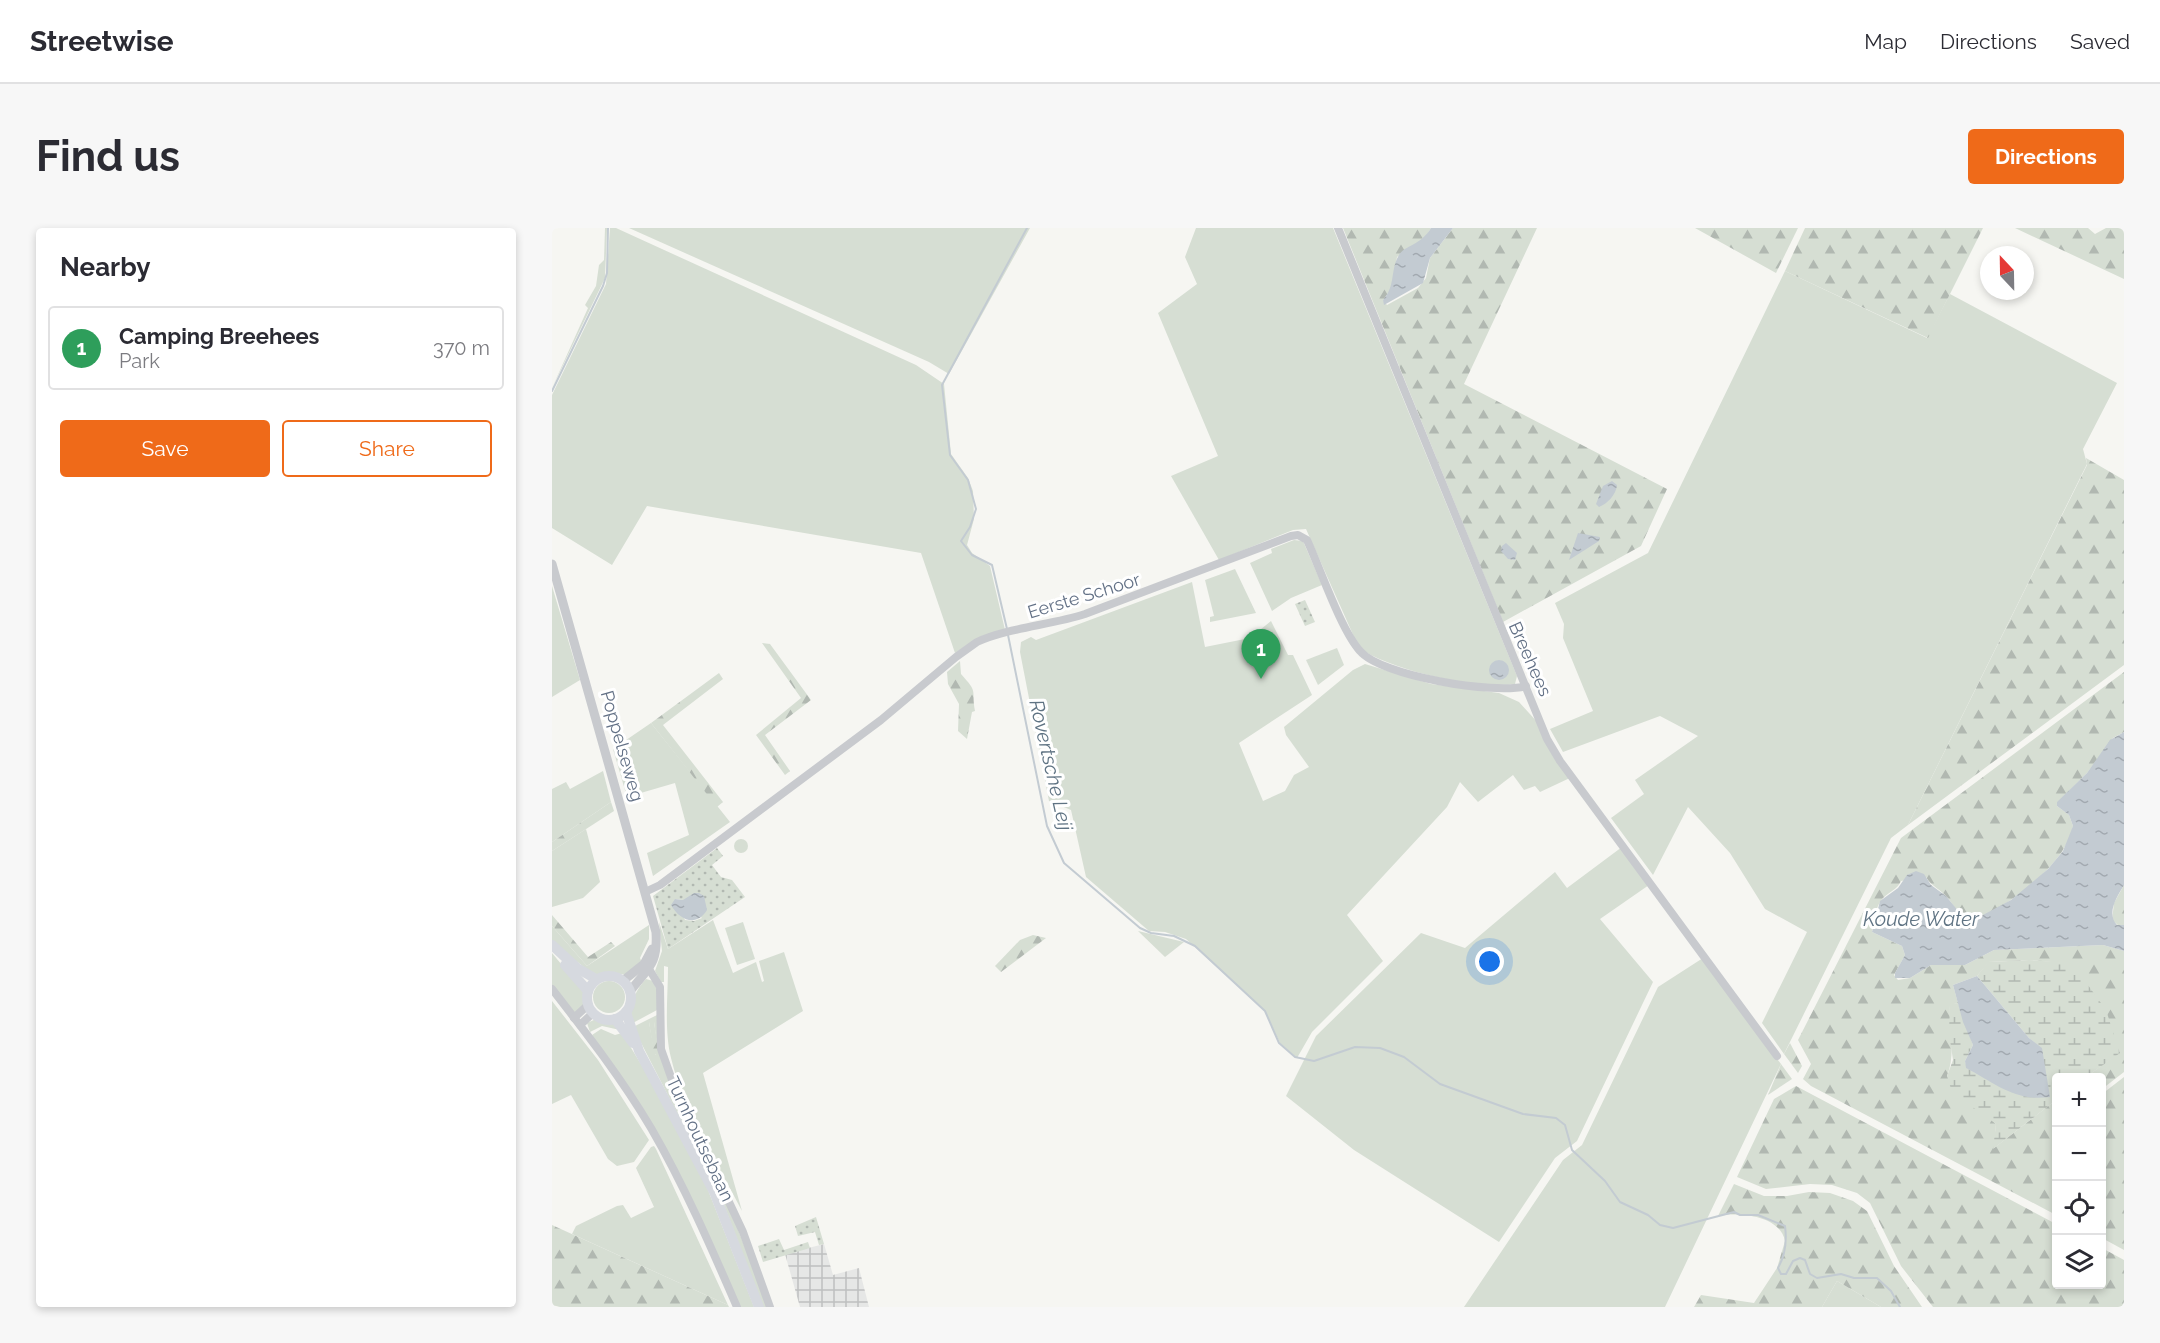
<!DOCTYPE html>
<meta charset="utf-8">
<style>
body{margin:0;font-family:Raleway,sans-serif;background:#f7f7f7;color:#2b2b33}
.controls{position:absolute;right:18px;bottom:18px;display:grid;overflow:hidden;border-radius:6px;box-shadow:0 3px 9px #0003}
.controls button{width:54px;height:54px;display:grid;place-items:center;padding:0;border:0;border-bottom:2px solid #e1e1e2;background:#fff;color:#2b2b33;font:30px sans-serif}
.compass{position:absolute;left:1428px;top:18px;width:54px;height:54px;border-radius:50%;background:#fff;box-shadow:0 3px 9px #0003;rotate:338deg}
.you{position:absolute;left:938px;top:734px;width:21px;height:21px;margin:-15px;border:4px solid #fff;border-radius:50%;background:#1a73e8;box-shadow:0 0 0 9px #1a73e833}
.badge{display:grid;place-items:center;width:39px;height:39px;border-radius:50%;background:#ef6a19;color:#fff;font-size:20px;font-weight:700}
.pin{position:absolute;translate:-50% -50px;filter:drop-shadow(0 2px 3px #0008)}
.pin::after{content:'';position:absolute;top:32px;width:21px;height:18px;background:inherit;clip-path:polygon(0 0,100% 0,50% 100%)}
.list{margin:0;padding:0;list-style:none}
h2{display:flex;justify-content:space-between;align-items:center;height:78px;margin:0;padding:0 24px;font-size:26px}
h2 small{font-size:20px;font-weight:400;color:#7c7c81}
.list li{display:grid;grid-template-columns:39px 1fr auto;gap:18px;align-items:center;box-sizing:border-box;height:84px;margin:0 12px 12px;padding:0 12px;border:2px solid #e1e1e2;border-radius:6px}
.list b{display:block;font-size:22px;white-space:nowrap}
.list p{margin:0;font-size:20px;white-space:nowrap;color:#7c7c81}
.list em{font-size:20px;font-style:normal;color:#7c7c81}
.actions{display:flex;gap:12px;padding:18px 24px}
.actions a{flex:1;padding:14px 0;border:2px solid #ef6a19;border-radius:6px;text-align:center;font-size:21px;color:#ef6a19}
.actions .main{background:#ef6a19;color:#fff}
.icon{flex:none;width:33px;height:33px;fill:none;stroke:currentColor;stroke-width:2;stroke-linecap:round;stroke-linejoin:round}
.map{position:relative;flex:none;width:1572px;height:1079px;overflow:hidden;border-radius:6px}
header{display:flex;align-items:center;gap:36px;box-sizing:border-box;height:84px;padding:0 30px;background:#fff;border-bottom:2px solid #e1e1e2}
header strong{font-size:28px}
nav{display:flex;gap:33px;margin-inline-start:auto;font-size:21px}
.intro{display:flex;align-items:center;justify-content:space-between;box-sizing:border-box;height:144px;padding:0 36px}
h1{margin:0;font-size:42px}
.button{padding:15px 27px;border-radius:6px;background:#ef6a19;color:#fff;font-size:21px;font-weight:700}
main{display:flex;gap:36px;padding:0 36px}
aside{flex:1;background:#fff;border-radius:6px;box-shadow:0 3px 9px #0003}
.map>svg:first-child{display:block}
.industrial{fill:url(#industrial-grid)}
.green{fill:#d6ded3;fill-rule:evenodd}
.forest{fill:url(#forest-firs)}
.wetland{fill:url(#wetland-marsh)}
.garden{fill:url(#garden-dots);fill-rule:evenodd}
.water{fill:url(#water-ripples)}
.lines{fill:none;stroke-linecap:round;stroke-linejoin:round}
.stream{stroke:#c3cbd2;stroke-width:2}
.minor{stroke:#c8cace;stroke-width:8}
.tertiary{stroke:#c8cace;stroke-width:9}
.secondary{stroke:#d6d9df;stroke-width:10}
.labels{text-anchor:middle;stroke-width:6;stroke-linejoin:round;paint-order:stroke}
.street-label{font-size:18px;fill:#637186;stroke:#fff}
.water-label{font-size:20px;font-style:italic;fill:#5f7383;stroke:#fff}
</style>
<header>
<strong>Streetwise</strong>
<nav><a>Map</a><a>Directions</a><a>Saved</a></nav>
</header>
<div class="intro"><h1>Find us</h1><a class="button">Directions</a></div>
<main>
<aside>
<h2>Nearby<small></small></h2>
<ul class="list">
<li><span class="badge" style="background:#2e9e5b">1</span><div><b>Camping Breehees</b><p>Park</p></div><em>370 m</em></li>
</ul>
<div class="actions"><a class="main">Save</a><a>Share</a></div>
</aside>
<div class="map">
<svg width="1572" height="1079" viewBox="0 0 1572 1079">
<defs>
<pattern id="industrial-grid" width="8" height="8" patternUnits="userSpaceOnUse" patternTransform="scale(1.5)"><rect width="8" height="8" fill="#e6e7e6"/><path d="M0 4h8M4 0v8" fill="none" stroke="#bec0c0"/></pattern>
<pattern id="forest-firs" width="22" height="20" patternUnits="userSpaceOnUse" patternTransform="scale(1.5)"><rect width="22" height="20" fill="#d6ded3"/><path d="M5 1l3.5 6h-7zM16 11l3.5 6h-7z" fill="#b1b8b1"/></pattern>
<pattern id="wetland-marsh" width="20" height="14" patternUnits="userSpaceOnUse" patternTransform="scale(1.5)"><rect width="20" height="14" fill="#d6ded3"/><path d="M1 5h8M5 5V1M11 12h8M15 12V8" fill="none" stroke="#b1b8b1"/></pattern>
<pattern id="garden-dots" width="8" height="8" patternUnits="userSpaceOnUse" patternTransform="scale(1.5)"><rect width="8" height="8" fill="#d6ded3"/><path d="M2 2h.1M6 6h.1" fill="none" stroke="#b1b8b1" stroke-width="1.8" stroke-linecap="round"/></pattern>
<pattern id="water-ripples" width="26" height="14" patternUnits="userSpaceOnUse" patternTransform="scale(1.5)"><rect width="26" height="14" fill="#c3cbd2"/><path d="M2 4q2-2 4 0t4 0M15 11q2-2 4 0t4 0" fill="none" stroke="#a2a9b0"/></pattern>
</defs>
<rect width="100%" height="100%" fill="#f6f6f2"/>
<path class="industrial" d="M 272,1016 L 281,1047 L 307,1040 L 317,1079 L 248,1079 L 233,1026 Z"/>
<g class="green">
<path d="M 53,0 L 55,0 L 53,50 L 0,160 L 36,80 L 33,77 L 44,58 L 47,37 L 52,32 Z"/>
<path d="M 58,0 L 64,0 L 364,137 L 392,156 L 399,226 L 416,250 L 421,263 L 422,291 L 415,317 L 420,325 L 438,338 L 453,402 L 430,408 L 403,425 L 369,325 L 95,278 L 60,337 L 0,300 L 0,167 L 54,56 Z"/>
<path d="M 77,0 L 478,0 L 397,146 L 377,134 Z"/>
<path d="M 644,0 L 781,0 L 965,448 L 963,456 C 922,461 841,443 807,420 L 754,301 L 741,302 L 667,332 L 619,248 L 666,228 L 606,85 L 645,56 L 633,29 Z"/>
<path d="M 1233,43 L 1375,110 L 1398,66 L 1565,155 L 1531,221 L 1535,236 L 1356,597 L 1339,610 L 1232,826 L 1210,795 L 1255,704 L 1213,681 L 1178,625 L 1136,579 L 1101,647 L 1059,590 L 1092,566 L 1083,552 L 1146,508 L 1108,488 L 1011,524 L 998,501 L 1041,483 L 1011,410 L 1012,396 L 1003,375 L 1096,325 Z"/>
<path d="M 742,312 L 751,313 L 770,357 L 739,370 L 720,383 L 698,335 L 720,325 L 719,321 Z"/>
<path d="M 683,341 L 704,385 L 658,394 L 658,389 L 662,388 L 653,352 Z"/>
<path d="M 640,354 L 653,419 L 698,410 L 719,393 L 736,427 L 741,427 L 760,467 L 687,515 L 711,573 L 733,563 L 742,547 L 757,539 L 734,507 L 732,499 L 801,442 L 813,436 L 879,456 L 947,465 L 967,474 L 987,496 L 1020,549 L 988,564 L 983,558 L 972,562 L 961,547 L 926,574 L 908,554 L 895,579 L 795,687 L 831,733 L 760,804 L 745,830 L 728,815 L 713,783 L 634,711 L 613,704 L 597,703 L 534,649 L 519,582 L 497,573 L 468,424 L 469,414 L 479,409 L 484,412 Z"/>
<path d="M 0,358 L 28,452 L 0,469 Z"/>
<path d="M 785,420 L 792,437 L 766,457 L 754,432 Z"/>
<path d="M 99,495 L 178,594 L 101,648 L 95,625 L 137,607 L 123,555 L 75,569 L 61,521 Z"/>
<path d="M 51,543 L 59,574 L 0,614 L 0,561 L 14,554 L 18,561 Z"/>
<path d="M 34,601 L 48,654 L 31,670 L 0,679 L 0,623 Z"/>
<circle cx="189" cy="618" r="7"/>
<path d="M 1070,619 L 1097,657 L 1048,691 L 1101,754 L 1025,913 L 1003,930 L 947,1014 L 802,922 L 734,868 L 764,808 L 869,705 L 913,720 L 1003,644 L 1015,660 Z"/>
<path d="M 161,692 L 181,745 L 204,734 L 210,754 L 212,753 L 207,733 L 232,724 L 251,783 L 151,845 L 190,983 C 165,934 132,884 119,830 C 112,802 116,768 116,739 L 112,738 L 112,754 L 109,754 L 103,743 L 110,723 L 107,694 L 116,721 Z"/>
<path d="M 191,694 L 203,731 L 185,737 L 173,700 Z"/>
<path d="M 97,697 L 97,711 L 88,730 L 90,735 L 75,747 L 56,744 L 42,747 L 0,714 L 0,698 L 35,738 Z"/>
<path d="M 586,703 L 632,714 L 613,729 Z"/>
<path d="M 0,725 L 33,765 L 32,777 L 25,785 L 22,784 L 0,758 Z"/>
<path d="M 1151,730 L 1229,836 L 1113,1079 L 912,1079 L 1011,932 L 1030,917 L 1106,759 Z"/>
<path d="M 94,751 L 101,753 L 106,764 L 105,782 L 79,796 C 75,779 83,763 94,751 Z"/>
<circle cx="57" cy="769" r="16"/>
<path d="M 0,773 L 46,832 L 97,912 L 82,934 L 65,938 L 56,931 L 19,867 L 0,876 Z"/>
<path d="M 105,787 L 107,819 L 178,981 L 216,1079 L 211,1079 L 172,977 L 81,799 ZM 97,794 L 102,794 L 106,825 L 103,827 Z"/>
<path d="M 44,791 L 61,795 L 68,802 L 50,798 L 38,804 L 35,795 Z"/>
<path d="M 49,801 L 63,807 L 70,805 L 98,851 L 154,957 L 202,1079 L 187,1079 L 134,962 L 40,807 Z"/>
<path d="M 102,918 L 104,921 L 176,1077 L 20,1006 L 24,998 L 65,978 L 71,977 L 79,990 L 102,979 L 84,940 L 99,919 Z"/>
<path d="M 1285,1053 L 1329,1079 L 1270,1079 Z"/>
</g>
<g class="forest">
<path d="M 791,0 L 879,0 L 873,10 L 845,29 L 840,60 L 831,72 L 835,77 L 866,60 L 874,50 L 878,30 L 901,0 L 985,0 L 912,156 L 1115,261 L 1089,318 L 951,394 Z"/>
<path d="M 1143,0 L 1246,0 L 1224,45 Z"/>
<path d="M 1253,0 L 1431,0 L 1376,110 L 1233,43 Z"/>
<path d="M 1463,0 L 1536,0 L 1543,6 L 1554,0 L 1572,0 L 1572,51 Z"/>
<path d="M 1534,230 L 1572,252 L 1572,437 L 1356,597 L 1535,237 Z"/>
<path d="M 210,415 L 218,416 L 259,472 L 213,507 L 238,543 L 233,547 L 204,507 L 249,470 Z"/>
<path d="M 408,433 L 409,446 C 427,466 419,460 423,483 L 420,484 L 415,511 L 406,503 L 407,476 L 396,456 L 395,444 Z"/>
<path d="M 1572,444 L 1572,504 L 1561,510 L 1535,545 L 1506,574 L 1505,578 L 1517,587 L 1521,598 C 1514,638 1453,680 1418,695 C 1407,690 1403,678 1395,669 C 1388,661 1380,659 1374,649 L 1349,653 C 1345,662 1338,663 1331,670 C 1323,679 1322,693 1320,704 L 1350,718 L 1353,727 L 1342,747 L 1346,752 L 1358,750 L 1379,737 L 1413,737 L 1442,722 L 1551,717 L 1572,723 L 1572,844 L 1550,861 L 1550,850 L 1534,849 L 1568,824 L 1520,736 L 1477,732 L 1437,734 L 1425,748 L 1401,757 L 1406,775 L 1398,777 C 1397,801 1404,826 1395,848 L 1444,896 L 1442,920 L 1504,872 L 1504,987 L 1259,858 L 1251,851 L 1259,836 L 1246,812 L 1349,610 Z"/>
<path d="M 167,445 L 171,451 L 111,497 L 171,574 L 165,579 L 99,495 Z"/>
<path d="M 59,574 L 62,583 L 0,623 L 0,614 Z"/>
<path d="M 1572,657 L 1572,697 L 1567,698 L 1560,692 L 1562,675 Z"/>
<path d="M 0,687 L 36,729 L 59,714 L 63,718 L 35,738 L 0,698 Z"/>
<path d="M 481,707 L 494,710 L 449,744 L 443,738 L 468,712 Z"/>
<path d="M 97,794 L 102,794 L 107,826 L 102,827 Z"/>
<path d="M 1238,815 L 1250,838 L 1246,845 L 1232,826 Z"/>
<path d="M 1229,836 L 1240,851 L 1216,867 Z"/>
<path d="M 1572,849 L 1572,1022 L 1550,1010 L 1550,866 Z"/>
<path d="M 1244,858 L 1504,996 L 1504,1056 L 1550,1056 L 1550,1020 L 1572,1032 L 1572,1079 L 1381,1079 L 1349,1038 L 1318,975 L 1305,965 L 1280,957 L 1258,956 L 1214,961 L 1185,949 L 1222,871 Z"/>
<path d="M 1182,956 L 1212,968 L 1235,968 L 1257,964 L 1278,965 L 1301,973 L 1315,983 L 1342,1038 L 1370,1079 L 1329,1079 L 1285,1053 L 1270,1079 L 1142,1079 L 1149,1067 L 1202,1075 L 1225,1040 L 1233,1013 C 1228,987 1186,984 1166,988 Z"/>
<path d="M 0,997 L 176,1077 L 177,1079 L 8,1079 L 0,1077 Z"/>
</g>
<path class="wetland" d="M 1477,732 L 1520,735 L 1554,782 L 1568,825 L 1534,849 L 1504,850 L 1504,872 L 1441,921 L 1444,896 L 1400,864 L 1395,848 L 1401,832 L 1397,805 L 1398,776 L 1406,775 L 1421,817 L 1413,833 L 1415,840 L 1424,845 L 1489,820 L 1477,810 L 1425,748 L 1436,734 Z"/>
<g class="garden">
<path d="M 753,372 L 763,394 L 753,398 L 743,376 Z"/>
<path d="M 165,620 L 171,628 L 160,637 L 169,649 L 180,652 L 193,669 L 116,721 L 101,668 ZM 123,671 L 131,672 L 150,690 L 142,693 L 133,692 Z"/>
<path d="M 264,989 L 272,1016 L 267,1017 L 263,1004 L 246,1008 L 243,998 Z"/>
<path d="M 227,1011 L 232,1022 L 256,1014 L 258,1020 L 211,1034 L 206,1018 Z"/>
</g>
<g class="water">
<path d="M 879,0 L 901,0 L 878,30 L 871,55 L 832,77 L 831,72 C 844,58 838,41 847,27 C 853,17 868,18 879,0 Z"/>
<path d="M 1060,253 L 1065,257 C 1064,267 1055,276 1047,279 L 1044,276 L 1051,258 Z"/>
<path d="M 1026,305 L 1048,309 L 1047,313 L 1017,332 Z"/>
<path d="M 954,315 L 965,325 L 963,332 L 956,331 L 949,323 L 950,318 Z"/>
<circle cx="947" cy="442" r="10"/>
<path d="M 1572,504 L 1572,657 C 1565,669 1554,685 1565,697 L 1572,697 L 1572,723 L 1551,717 L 1442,722 L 1413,737 L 1379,737 L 1358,750 L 1343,750 L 1343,745 L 1353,727 L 1350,718 L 1320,704 L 1328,673 L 1346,660 L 1355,647 L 1364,643 L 1372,646 L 1379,657 L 1394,668 L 1416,695 L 1459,672 L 1496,641 L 1511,623 L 1521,598 L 1517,587 L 1505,578 L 1505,574 L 1535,545 L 1558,512 Z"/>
<path d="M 142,665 L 147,665 L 152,668 L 155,682 C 145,699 128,693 119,677 L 123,671 L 131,672 Z"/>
<path d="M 1425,748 L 1477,810 L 1490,820 L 1498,869 C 1463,874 1443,855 1414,840 L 1413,833 L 1421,817 L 1411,794 L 1401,757 Z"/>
</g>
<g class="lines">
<g class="stream">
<path d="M 0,163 L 51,58 L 55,45 L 56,0"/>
<path d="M 455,401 L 440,337 L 420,327 L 409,313 L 418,299 L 424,281 L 416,252 L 398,227 L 390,157 L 475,0"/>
<path d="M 456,407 L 495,598 L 512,635 L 588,700 L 599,705 L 622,708 L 643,718 L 713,783 L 727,815 L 743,829 L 762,833 L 803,819 L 828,820 L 852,829 L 888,856 L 971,886 L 1004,890 L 1013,897 L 1020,922 L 1053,953 L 1068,974 L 1096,987 L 1108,997 L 1121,1000 L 1182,984 L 1188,987 L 1206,987 L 1233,998 C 1235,1013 1234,1026 1226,1040 L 1229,1046 L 1234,1046 L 1241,1033 L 1248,1030 L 1253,1032 L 1258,1046 L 1265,1050 L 1289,1046 L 1302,1050 L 1325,1050 L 1339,1063 L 1348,1079"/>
</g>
<g class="minor">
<path d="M 786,0 L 995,511 L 1008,533 L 1225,828"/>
<path d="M 93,664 L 108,657 L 329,492 L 404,429 L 425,414 C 455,400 499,397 533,386 L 739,308 L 746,307 L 755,312 C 768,340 789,402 808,423 C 829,448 943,467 974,458"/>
<path d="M 97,741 L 108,759 L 109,821 L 120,852 L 191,1004 L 218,1079"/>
<path d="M 0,761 C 35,806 70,851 99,900 C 132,957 159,1019 185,1079"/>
<path d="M 22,790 L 36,777"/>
<path d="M 28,797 L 41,785"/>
</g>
<g class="tertiary">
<path d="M 0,336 L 104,704 C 106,736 97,739 79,762"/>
<path d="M 72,752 L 92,736 L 100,721"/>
</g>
<g class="secondary">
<path d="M 0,717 L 25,740 L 44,751"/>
<path d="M 13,737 L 36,763"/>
<circle cx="57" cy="770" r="22"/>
<path d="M 74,784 L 87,823 L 162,964 L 207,1079"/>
<path d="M 63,791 L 81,815"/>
</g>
</g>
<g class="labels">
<g class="street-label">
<text transform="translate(532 368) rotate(-17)" y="6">Eerste Schoor</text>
<text transform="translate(978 431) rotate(66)" y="6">Breehees</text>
<text transform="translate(70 518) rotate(74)" y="6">Poppelseweg</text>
<text transform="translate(148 911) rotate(65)" y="6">Turnhoutsebaan</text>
</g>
<g class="water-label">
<text transform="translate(499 537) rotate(77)" y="7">Rovertsche Leij</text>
<text x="1369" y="698">Koude Water</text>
</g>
</g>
</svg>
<div class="controls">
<button>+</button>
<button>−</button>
<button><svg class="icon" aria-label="locate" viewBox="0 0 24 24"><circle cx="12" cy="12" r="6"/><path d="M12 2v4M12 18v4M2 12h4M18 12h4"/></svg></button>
<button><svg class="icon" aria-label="layers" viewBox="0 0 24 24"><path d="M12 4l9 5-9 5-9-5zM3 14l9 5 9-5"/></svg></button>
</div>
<svg class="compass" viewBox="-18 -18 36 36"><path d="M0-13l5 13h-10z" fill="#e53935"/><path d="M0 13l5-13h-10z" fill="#7c7c81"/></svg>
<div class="you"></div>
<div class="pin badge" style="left:709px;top:451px;background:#2e9e5b">1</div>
</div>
</main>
